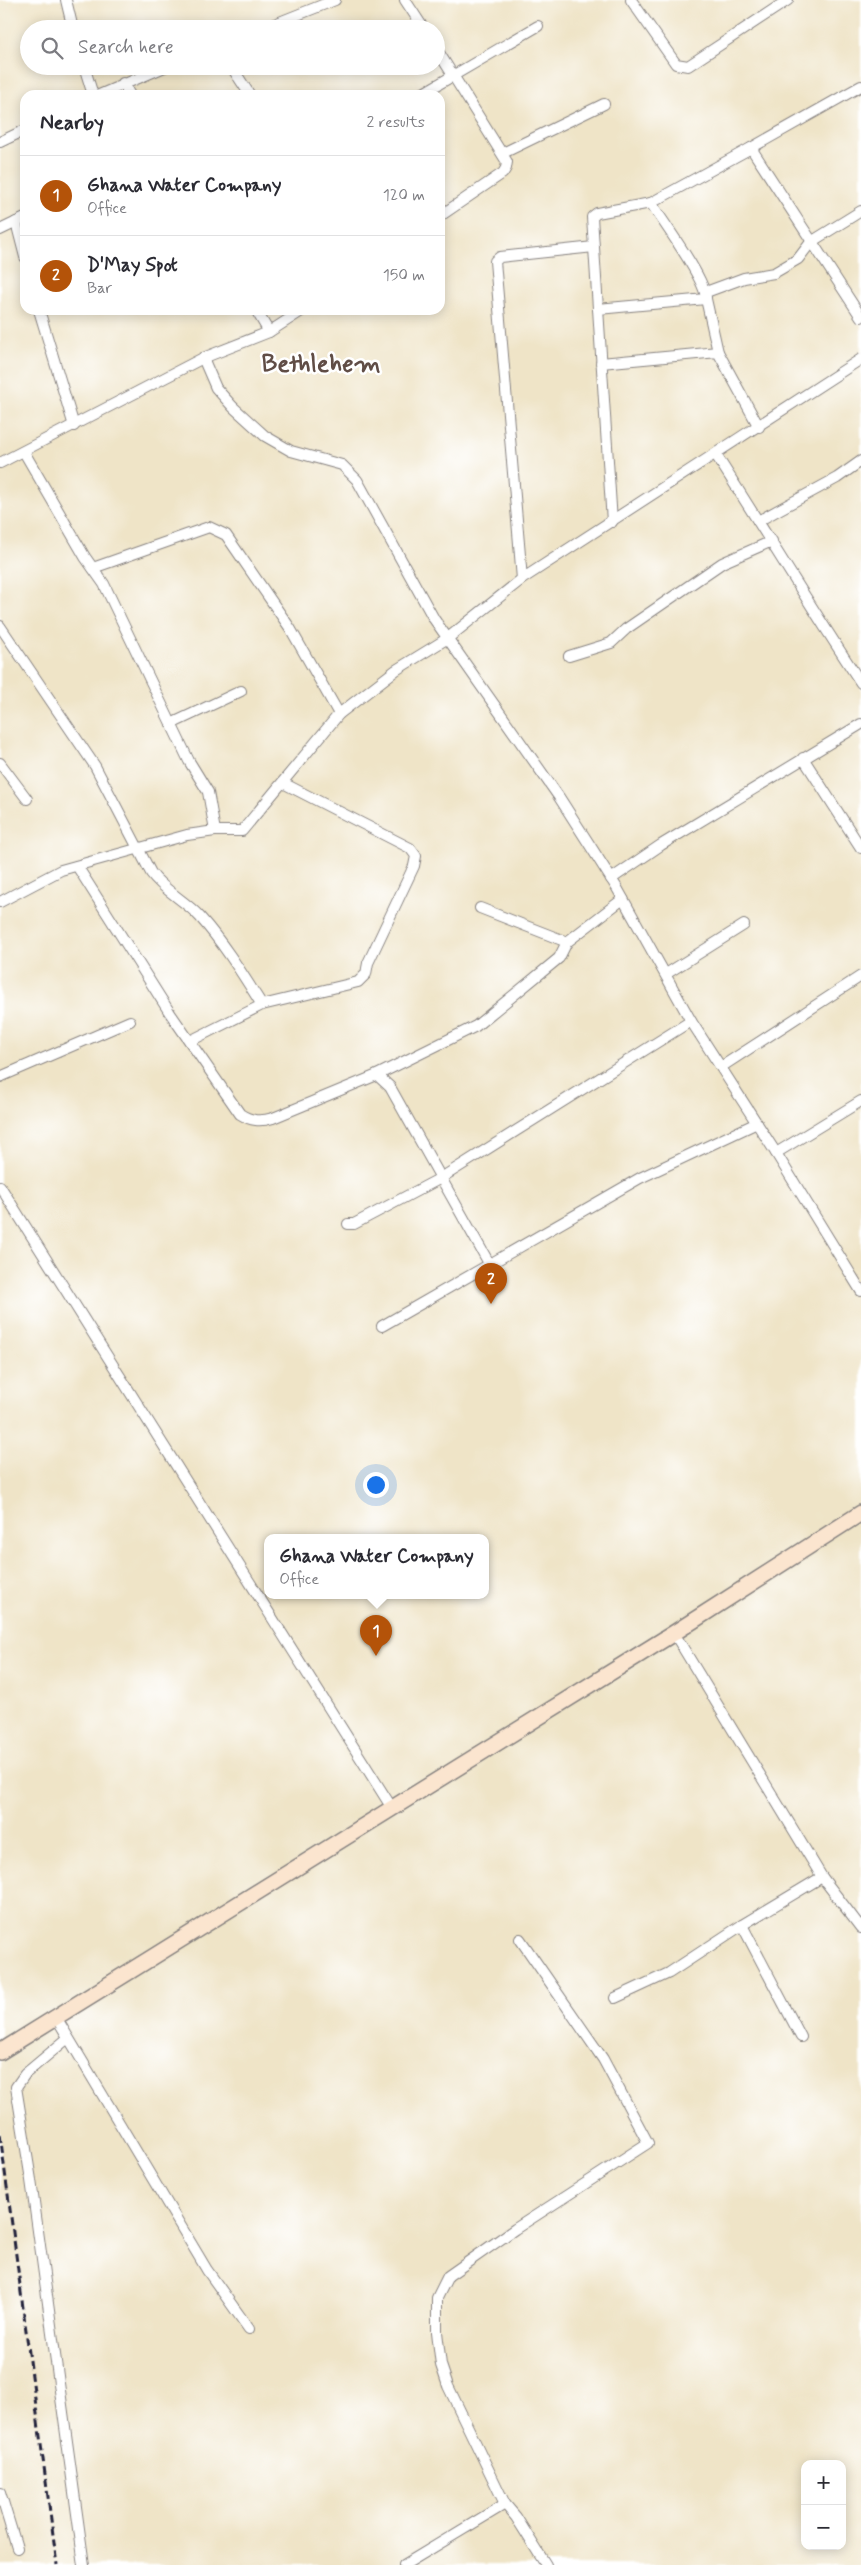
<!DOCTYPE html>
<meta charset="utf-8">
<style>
body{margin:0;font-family:Mynerve,sans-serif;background:#f7f7f7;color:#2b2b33}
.controls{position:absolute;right:15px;bottom:15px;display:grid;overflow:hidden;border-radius:10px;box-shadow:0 2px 12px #0003}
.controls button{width:45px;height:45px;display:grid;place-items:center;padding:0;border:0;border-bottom:1px solid #e1e1e2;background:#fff;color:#2b2b33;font:25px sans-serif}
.you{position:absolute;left:375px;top:1484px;width:18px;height:18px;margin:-12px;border:4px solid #fff;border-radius:50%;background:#1a73e8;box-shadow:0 0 0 8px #1a73e833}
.badge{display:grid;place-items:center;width:32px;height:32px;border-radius:50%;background:#b45309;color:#fff;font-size:16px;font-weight:700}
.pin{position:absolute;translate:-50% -41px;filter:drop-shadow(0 1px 2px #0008)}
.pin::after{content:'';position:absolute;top:26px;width:18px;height:15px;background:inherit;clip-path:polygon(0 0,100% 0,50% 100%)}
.popup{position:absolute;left:264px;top:1534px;width:225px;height:65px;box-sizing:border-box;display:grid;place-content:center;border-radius:10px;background:#fff;filter:drop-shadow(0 1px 4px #0005);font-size:16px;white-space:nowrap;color:#7c7c81}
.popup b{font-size:19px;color:#2b2b33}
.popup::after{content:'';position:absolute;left:50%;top:100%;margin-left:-10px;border:10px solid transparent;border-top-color:#fff}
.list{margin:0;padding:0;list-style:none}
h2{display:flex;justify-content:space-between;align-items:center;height:65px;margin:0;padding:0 20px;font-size:21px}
h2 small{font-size:16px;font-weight:400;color:#7c7c81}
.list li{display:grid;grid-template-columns:32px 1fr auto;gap:15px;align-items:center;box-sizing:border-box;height:80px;padding:0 20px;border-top:1px solid #e1e1e2}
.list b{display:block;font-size:19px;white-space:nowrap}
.list p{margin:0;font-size:16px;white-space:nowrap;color:#7c7c81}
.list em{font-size:16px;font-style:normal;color:#7c7c81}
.icon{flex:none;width:28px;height:28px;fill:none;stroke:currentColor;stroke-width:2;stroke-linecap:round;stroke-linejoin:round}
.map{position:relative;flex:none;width:861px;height:2565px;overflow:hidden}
.search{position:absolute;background:#fff;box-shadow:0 2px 12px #0003;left:20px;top:20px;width:425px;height:55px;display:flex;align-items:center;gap:12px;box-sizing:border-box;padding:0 18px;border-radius:28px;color:#7c7c81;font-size:19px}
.panel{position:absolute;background:#fff;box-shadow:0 2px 12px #0003;left:20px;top:90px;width:425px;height:225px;border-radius:15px}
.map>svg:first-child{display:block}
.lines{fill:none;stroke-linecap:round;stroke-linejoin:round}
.street-casing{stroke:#888381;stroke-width:12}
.secondary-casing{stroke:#888381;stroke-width:18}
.street{stroke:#fff;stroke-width:10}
.secondary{stroke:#fbe5cf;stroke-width:15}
.rail{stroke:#22223b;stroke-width:3;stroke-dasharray:8 4;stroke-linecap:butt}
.labels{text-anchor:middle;stroke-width:5;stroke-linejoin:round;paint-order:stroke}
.district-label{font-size:25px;font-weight:bold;fill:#604d46;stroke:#fff}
</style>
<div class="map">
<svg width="861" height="2565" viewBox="0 0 861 2565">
<rect width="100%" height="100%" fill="#fff"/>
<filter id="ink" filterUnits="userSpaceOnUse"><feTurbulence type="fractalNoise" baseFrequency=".02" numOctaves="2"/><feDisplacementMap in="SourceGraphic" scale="10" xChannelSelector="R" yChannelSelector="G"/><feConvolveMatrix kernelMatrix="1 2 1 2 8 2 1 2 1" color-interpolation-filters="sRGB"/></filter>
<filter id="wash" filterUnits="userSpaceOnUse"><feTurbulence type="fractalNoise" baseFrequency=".0096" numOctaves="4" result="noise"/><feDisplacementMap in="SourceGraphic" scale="20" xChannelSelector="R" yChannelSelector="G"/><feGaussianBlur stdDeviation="1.12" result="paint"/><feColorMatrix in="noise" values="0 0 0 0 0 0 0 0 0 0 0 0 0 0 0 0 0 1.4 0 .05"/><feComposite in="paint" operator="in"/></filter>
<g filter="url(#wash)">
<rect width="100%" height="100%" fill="#efe4c7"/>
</g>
<g filter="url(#ink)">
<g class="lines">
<defs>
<g id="street">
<path d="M 66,0 L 73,29"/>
<path d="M 405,0 L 424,29"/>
<path d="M 631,0 L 676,64 L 688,66 L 788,0"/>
<path d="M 262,29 L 335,0"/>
<path d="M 436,48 L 507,162 L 506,168 L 503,173 L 440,216"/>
<path d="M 84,66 L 93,95"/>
<path d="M 231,66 L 250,95"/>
<path d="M 123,83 L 130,95"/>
<path d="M 861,86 L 751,148 L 861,317"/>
<path d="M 99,95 L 167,66"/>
<path d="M 420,95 L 538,26"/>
<path d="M 0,142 L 25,130"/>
<path d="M 503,153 L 604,104"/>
<path d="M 16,222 L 25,257"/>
<path d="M 0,230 L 25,218"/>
<path d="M 706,292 L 744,278 L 774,273 L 798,259 L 811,242 L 861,211"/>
<path d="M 706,299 L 718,352"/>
<path d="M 598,309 L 706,299 C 706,280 663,222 651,203"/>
<path d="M 39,310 L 74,426"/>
<path d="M 269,332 L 303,310"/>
<path d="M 203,358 L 269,332 L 256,310"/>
<path d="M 601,363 L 718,352 L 759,427"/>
<path d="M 24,452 L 85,557 L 104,584 L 189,761 L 208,792 L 215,831"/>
<path d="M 716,455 C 765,531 811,608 861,683"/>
<path d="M 0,463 L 203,358 L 216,388 L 233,407 L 265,436 L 291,451 L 342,465 L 357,480 L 434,619 L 559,797 L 591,847 L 617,888 L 691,1021 L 776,1153 L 861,1291"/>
<path d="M 758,521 L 837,478 L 861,461"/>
<path d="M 612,522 L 592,217 L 597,213 L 651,203 L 751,148"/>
<path d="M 93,568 L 209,527 L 226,535 L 290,628 L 339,714"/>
<path d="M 522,579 L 495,261 L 500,257 L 594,247"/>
<path d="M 0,626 L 95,766 L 151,873 C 164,891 185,900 200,917 C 224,944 243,975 262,1005"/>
<path d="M 569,656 L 611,643 L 626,629 L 722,563 L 772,541"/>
<path d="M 171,724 L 241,691"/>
<path d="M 803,758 L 861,848"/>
<path d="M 0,763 L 27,799"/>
<path d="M 77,866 L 170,1013 L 240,1114 C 251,1121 260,1122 273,1118 L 377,1075"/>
<path d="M 611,879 L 661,845 L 861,724"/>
<path d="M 0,902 L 61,870 L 187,835 L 215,831 L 242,831 L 339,714 L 396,670 L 448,638 L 522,579 L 861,359"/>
<path d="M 480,908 L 567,942"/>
<path d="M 666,974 L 744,925"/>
<path d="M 190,1041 L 262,1005 L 358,982 L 366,974 L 368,963 L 414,866 L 416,856 L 410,848 L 283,783"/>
<path d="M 721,1067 L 861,976"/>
<path d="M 0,1077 L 130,1021"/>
<path d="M 776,1153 L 861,1101"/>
<path d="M 0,1186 L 392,1808"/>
<path d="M 348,1224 L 354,1224 L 441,1178 L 390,1087 L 377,1075 L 476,1026 L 559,958 L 567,942 L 623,899"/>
<path d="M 490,1265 L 441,1178 L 691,1021"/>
<path d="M 382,1326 L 640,1178 L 757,1123"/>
<path d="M 674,1633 L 822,1877 L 861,1928"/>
<path d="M 742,1925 L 801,2037"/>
<path d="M 615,1998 L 669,1973 L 742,1925 L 822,1877"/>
<path d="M 56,2017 L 207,2270 L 249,2329"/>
<path d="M 68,2038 L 25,2074 L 16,2087 L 31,2180 L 84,2565"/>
<path d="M 0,2492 L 17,2548"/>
<path d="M 505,2504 L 448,2386 L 441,2365 L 437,2332 L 437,2298 L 448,2276 L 515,2229 L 648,2143 L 603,2059 L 520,1939"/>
<path d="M 404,2565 L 505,2504 L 516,2517 L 546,2565"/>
</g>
<path id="secondary" d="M 0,2052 L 674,1633 L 861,1513"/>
</defs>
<use href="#street" class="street-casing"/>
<use href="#secondary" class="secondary-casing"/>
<use href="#street" class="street"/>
<use href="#secondary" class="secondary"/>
<path class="rail" d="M 0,2134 L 57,2565"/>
</g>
</g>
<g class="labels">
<g class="district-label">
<text x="321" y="371">Bethlehem</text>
</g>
</g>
</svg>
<div class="controls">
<button>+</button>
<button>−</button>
</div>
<div class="you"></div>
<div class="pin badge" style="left:376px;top:1656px">1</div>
<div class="popup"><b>Ghana Water Company</b>Office</div>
<div class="pin badge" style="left:491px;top:1304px">2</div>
<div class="search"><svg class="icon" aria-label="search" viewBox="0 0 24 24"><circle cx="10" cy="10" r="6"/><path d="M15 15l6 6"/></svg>Search here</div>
<section class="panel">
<h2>Nearby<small>2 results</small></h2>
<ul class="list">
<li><span class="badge">1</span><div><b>Ghana Water Company</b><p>Office</p></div><em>120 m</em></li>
<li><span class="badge">2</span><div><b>D'May Spot</b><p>Bar</p></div><em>150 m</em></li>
</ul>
</section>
</div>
